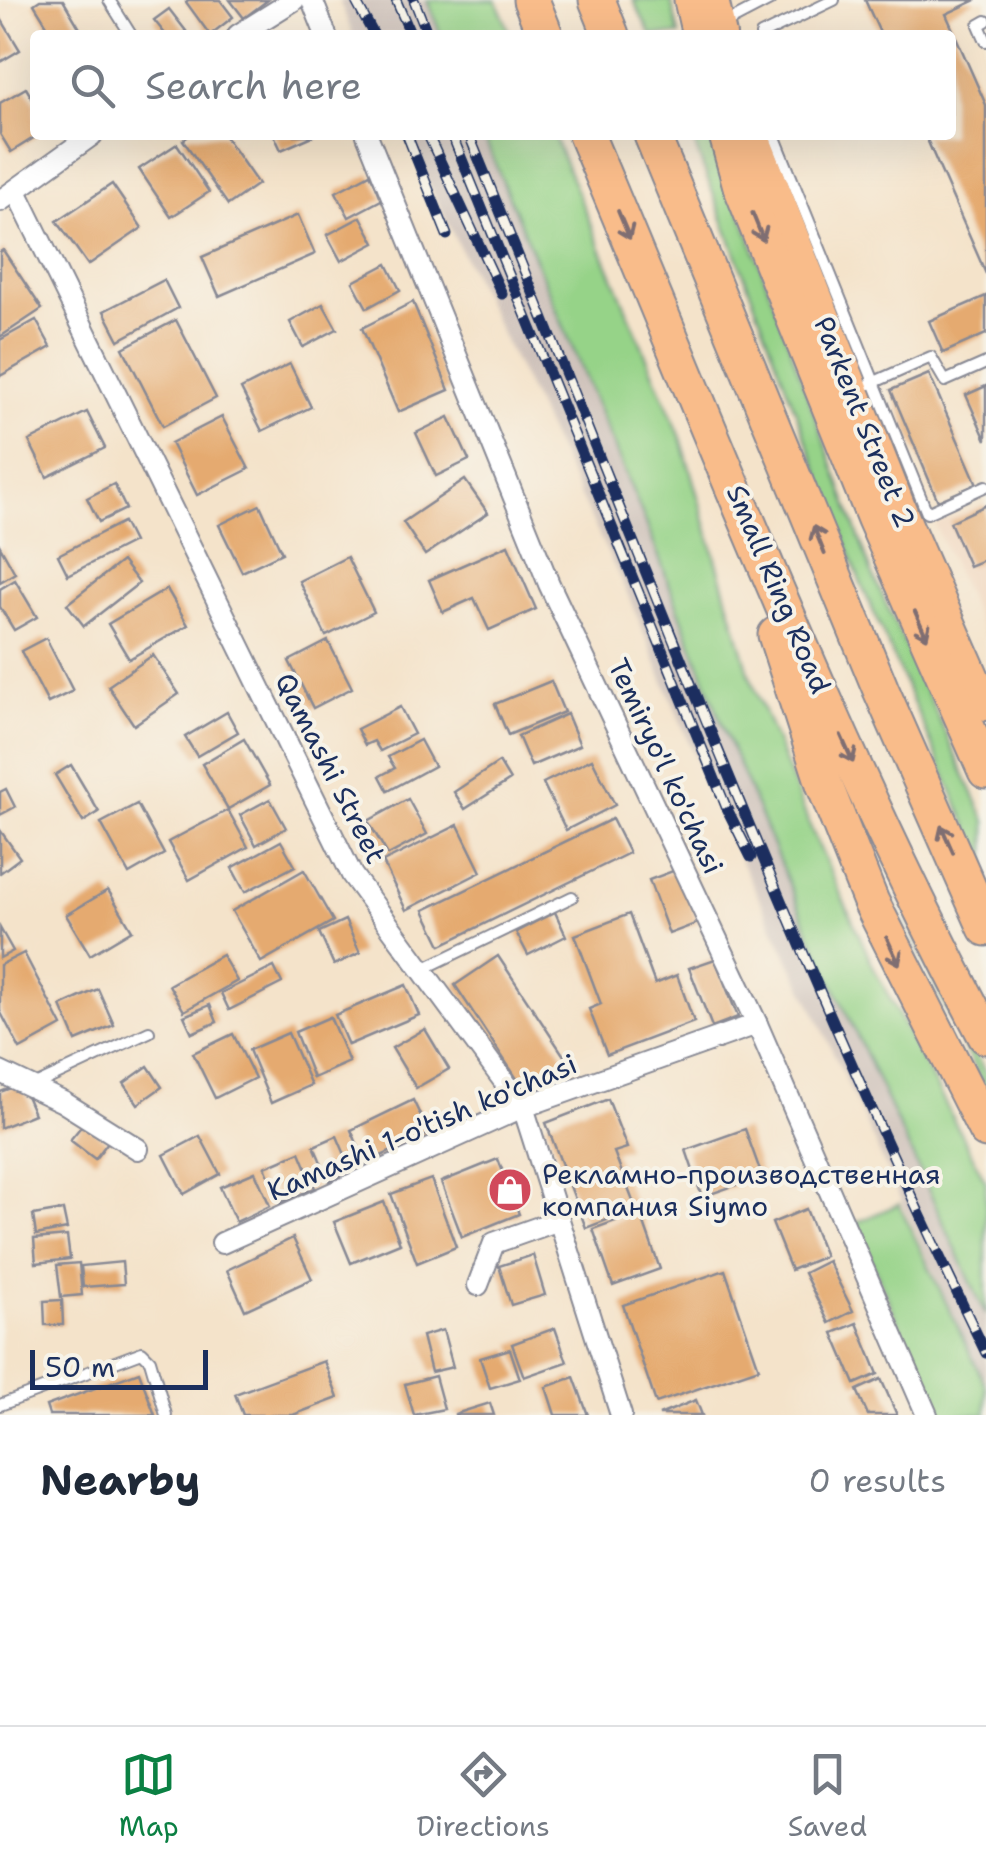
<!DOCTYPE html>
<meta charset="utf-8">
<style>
body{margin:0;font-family:"Shantell Sans",sans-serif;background:#f6f6f7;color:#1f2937}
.scale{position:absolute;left:30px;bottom:25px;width:178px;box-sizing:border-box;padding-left:10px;border:5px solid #1b2f5e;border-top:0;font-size:28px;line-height:35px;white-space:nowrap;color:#1b2f5e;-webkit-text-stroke:8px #f7f3e8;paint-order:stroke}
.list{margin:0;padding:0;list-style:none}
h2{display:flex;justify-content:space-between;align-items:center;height:130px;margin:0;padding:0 40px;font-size:42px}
h2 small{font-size:32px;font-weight:400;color:#747a83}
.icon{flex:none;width:55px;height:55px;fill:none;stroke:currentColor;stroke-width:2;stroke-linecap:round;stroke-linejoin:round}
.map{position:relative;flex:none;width:986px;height:1415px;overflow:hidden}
.search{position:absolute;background:#fff;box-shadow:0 10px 40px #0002;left:30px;right:30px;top:30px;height:110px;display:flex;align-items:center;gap:25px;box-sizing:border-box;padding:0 35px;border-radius:10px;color:#747a83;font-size:38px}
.sheet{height:310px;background:#fff}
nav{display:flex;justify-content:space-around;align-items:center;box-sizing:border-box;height:140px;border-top:2px solid #e0e1e3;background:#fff;font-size:28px;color:#747a83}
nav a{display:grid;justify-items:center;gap:5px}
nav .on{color:#0b8043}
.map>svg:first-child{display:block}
.built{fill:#f1d5bd}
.industrial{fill:#cec1ba}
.green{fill:#96d388;stroke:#588173;stroke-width:2.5}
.building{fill:#e5aa70}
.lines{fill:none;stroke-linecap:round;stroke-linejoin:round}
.lane-casing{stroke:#888994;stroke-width:14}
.street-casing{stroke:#888994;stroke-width:24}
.primary-casing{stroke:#888994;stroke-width:34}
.highway-casing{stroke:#888994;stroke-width:39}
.lane{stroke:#fff;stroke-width:10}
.street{stroke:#fff;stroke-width:20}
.primary{stroke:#f9bc8a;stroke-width:30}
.highway{stroke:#f9bc8a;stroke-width:35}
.rail-casing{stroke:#1b2f5e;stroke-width:11}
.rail{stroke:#f7f3e8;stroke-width:8;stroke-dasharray:22;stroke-linecap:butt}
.oneway{stroke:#7f6e72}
.labels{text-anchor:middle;stroke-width:8;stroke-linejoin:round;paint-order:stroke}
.street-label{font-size:28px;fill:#1b2f5e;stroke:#f7f3e8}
.poi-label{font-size:28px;fill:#1b2f5e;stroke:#f7f3e8;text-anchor:start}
</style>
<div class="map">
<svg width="986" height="1415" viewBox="0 0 986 1415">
<rect width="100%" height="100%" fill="#f7f3e8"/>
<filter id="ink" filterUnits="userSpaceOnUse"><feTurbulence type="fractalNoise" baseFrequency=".01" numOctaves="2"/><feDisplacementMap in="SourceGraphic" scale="20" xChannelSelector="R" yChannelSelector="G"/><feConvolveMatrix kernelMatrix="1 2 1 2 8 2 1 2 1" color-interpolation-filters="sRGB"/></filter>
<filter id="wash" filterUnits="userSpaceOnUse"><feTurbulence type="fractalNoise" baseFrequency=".0048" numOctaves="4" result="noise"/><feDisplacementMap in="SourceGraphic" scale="40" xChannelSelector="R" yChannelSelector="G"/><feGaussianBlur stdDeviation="2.25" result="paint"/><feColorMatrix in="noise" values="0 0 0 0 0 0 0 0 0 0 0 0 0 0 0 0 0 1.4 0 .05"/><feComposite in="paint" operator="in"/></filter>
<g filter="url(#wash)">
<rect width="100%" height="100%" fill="#f4e3ca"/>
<path class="built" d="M 986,503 L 986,638 L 935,525 Z"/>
<g class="industrial">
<path d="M 339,0 L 427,0 L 441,35 L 353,35 Z"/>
<path d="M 405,135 L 483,135 L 646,523 L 725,732 L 810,934 L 986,1315 L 986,1386 L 812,1006 L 723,825 L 631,601 Z"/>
</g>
<g class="green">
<path d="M 427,0 L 496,0 L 511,35 L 441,35 Z"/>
<path d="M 633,0 L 671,0 L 679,35 L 651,35 Z"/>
<path d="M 483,135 L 553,135 L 681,438 L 750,676 L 812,831 L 875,970 L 986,1182 L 986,1315 L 810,934 L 725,732 L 646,523 Z"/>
<path d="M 691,135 L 713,135 L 872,573 L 986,822 L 986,869 L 860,581 Z"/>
<path d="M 890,894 L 986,1074 L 986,1092 Z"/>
<path d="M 899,1204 L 986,1386 L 986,1415 L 938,1415 L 855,1223 Z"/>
</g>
<g id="blocks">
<g class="building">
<path d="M 40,0 L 63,0 L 82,32 L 53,35 L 34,4 Z"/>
<path d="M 188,0 L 220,0 L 233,17 L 210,35 L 186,2 Z"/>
<path d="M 230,0 L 268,0 L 244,18 Z"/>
<path d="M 865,0 L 976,0 L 946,14 L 986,105 L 986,274 L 925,135 L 951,135 L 951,35 L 881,35 Z"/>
<path d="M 169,9 L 186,31 L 180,35 L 166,35 L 154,20 Z"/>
<path d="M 0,17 L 20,50 L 0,62 Z"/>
<path d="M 26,88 L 35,103 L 35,137 L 11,152 L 0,134 L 0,103 Z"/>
<path d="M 190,135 L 224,135 L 258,184 L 228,205 L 183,140 Z"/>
<path d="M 274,135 L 315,135 L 281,150 Z"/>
<path d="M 177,144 L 209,192 L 171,217 L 139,169 Z"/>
<path d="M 370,174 L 383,199 L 349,217 L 336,192 Z"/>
<path d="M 112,184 L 142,228 L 88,265 L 57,221 Z"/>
<path d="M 298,215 L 315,254 L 219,296 L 202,257 Z"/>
<path d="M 361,217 L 375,243 L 341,261 L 327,235 Z"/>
<path d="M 3,250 L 42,309 L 0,337 L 0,252 Z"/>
<path d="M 387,264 L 400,290 L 367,308 L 353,282 Z"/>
<path d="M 164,280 L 178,308 L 119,340 L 104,311 Z"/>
<path d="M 986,296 L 986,334 L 943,353 L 929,321 Z"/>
<path d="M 413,302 L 449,390 L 398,412 L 362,328 Z"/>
<path d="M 323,304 L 337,329 L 303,347 L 290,322 Z"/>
<path d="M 36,320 L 51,347 L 0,376 L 0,340 Z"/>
<path d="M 176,320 L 216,398 L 163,426 L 123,348 Z"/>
<path d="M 290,364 L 311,407 L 262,431 L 241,389 Z"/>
<path d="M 929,374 L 977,484 L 938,501 L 891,390 Z"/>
<path d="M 986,386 L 986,440 L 966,395 Z"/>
<path d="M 87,412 L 105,448 L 47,477 L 29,441 Z"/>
<path d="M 222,417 L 249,469 L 197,495 L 171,443 Z"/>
<path d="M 449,417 L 469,460 L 436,476 L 416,433 Z"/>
<path d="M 465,480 L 488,513 L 425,555 L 403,522 Z"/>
<path d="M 114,484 L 126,509 L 99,522 L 87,498 Z"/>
<path d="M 260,505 L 282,553 L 242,572 L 219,525 Z"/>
<path d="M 986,505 L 986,559 L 969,566 L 950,522 Z"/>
<path d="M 123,522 L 133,542 L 68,575 L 58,555 Z"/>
<path d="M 508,545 L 536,609 L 489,630 L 474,598 L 443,612 L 429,580 Z"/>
<path d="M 0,546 L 15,573 L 0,582 Z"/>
<path d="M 347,557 L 374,612 L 326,636 L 299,581 Z"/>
<path d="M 122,561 L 139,583 L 84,626 L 67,604 Z"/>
<path d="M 15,580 L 37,617 L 14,630 L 0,607 L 0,589 Z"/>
<path d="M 167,589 L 188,625 L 129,659 L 108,624 Z"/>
<path d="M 46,638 L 73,691 L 48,703 L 21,651 Z"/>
<path d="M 328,641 L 352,688 L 313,708 L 289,661 Z"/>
<path d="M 153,655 L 179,694 L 134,725 L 108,686 Z"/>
<path d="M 551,681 L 564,712 L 508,735 L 495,704 Z"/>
<path d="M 400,707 L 414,734 L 380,751 L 374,741 L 365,745 L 357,729 Z"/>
<path d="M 227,712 L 238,732 L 197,756 L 185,737 Z"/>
<path d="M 567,714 L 580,745 L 531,766 L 518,736 Z"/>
<path d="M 244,739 L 270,785 L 228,809 L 202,764 Z"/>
<path d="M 420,740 L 434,766 L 388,791 L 380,776 L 395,768 L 388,757 Z"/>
<path d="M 592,759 L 615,805 L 566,830 L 543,783 Z"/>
<path d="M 499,762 L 510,780 L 465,809 L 454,792 Z"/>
<path d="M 71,765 L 99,812 L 83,822 L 55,775 Z"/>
<path d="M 6,789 L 15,807 L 0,815 L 0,792 Z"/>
<path d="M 270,799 L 286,828 L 256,845 L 240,815 Z"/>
<path d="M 408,799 L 427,834 L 388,855 L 368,821 Z"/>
<path d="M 137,804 L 164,854 L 129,874 L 101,823 Z"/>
<path d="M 228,810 L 248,847 L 189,880 L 168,842 Z"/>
<path d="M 612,819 L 629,853 L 441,945 L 424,910 Z"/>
<path d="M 458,825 L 481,872 L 406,910 L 383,862 Z"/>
<path d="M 0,830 L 20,858 L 0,873 Z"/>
<path d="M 281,841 L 295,866 L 245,892 L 232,868 Z"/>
<path d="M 678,869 L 698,923 L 669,934 L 649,880 Z"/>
<path d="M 304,870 L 333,921 L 261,962 L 232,911 Z"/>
<path d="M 108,890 L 132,930 L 90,955 L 66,915 Z"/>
<path d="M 555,912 L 566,936 L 528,955 L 516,932 Z"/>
<path d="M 629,914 L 655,984 L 677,975 L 694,1022 L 607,1055 L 589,1009 L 601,1004 L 575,935 Z"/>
<path d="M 345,920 L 360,953 L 334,965 L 319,932 Z"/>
<path d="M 0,928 L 13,951 L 0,958 Z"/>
<path d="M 24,953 L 62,1026 L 20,1049 L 0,1011 L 0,965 Z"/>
<path d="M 222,955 L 237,981 L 184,1011 L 169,985 Z"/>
<path d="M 498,956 L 568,1062 L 525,1091 L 455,985 Z"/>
<path d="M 715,959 L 738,1017 L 712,1027 L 689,968 Z"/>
<path d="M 274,967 L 282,983 L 229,1010 L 221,993 Z"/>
<path d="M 406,985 L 419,1015 L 348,1045 L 335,1015 Z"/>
<path d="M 98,989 L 114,1025 L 76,1041 L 61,1006 Z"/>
<path d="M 210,1005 L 217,1022 L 192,1033 L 184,1016 Z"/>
<path d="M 330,1017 L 349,1062 L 313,1078 L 295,1032 Z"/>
<path d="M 425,1029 L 449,1069 L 416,1088 L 392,1048 Z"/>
<path d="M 288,1033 L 311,1085 L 271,1103 L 249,1050 Z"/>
<path d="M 233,1034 L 255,1078 L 215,1098 L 193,1053 Z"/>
<path d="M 148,1066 L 162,1087 L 138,1104 L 124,1083 Z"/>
<path d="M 21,1084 L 34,1114 L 0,1128 L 0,1092 Z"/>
<path d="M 608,1099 L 627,1148 L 614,1152 L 636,1209 L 586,1228 L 546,1123 Z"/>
<path d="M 413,1100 L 429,1134 L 366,1163 L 351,1130 Z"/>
<path d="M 84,1123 L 108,1142 L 95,1159 L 70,1140 Z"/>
<path d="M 745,1129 L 762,1176 L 702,1197 L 686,1150 Z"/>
<path d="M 200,1136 L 220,1174 L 184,1194 L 164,1155 Z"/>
<path d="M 337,1136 L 352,1171 L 329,1181 L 314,1146 Z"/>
<path d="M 300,1152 L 315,1188 L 280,1203 L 265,1167 Z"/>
<path d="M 498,1159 L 519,1214 L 462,1237 L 441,1182 Z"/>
<path d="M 255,1172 L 270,1206 L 236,1222 L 220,1187 Z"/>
<path d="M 431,1179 L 456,1247 L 417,1263 L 391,1194 Z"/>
<path d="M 384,1202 L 400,1243 L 351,1263 L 334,1222 Z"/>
<path d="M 806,1209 L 825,1256 L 791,1270 L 772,1223 Z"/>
<path d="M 63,1210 L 67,1229 L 36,1235 L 33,1215 Z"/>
<path d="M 640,1212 L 660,1269 L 613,1286 L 593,1229 Z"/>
<path d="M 67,1236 L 70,1259 L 36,1263 L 34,1239 Z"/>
<path d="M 293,1238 L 312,1279 L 245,1310 L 227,1270 Z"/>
<path d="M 533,1255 L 545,1295 L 511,1305 L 499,1266 Z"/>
<path d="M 828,1261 L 853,1311 L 829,1323 L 804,1273 Z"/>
<path d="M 122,1262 L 124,1284 L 83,1287 L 81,1266 Z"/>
<path d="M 79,1263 L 82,1295 L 61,1297 L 57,1265 Z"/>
<path d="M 725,1270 L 759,1368 L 656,1403 L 623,1305 Z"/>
<path d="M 62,1300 L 63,1325 L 45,1325 L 44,1301 Z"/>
<path d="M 857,1323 L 878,1374 L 855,1384 L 833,1333 Z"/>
<path d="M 555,1328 L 567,1362 L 524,1377 L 512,1344 Z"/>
<path d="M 443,1330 L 453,1367 L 431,1372 L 422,1336 Z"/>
<path d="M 510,1349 L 520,1379 L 490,1388 L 480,1358 Z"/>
<path d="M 324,1361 L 338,1398 L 293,1415 L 243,1415 L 235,1394 Z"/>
<path d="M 139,1372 L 155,1415 L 49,1415 L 46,1406 Z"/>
<path d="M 435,1376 L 444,1409 L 414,1415 L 405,1384 Z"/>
<path d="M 574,1377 L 588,1415 L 555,1415 L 546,1387 Z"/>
<path d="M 881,1379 L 897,1415 L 868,1415 L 857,1390 Z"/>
<path d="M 696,1400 L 702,1415 L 659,1415 Z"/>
<path d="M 490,1403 L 494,1415 L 455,1415 L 455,1414 Z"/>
</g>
</g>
</g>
<g filter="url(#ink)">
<use href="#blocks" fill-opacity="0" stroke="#888994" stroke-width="2.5"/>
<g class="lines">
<defs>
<g id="lane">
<path d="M 109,0 L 131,35"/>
<path d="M 986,21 L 979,25 L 986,41"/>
<path d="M 722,25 L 770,0"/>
<path d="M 761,35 L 834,0"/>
<path d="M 774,135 L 927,513 L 986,486"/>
<path d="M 870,384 L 931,357 L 945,381 L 986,363"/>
<path d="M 421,970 L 572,897"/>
<path d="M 33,1086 L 149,1032"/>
<path d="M 0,1405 L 142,1352 L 150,1360 L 166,1415"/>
</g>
<g id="street">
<path d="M 312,0 L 326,35"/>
<path d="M 238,35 L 294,0"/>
<path d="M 367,135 L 549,584 L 757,1024 L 927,1415"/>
<path d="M 16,191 L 352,875 L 523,1107 L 621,1415"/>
<path d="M 0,201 L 92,135"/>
<path d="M 0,1072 L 63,1102 L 138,1149"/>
<path d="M 222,1243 L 523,1107 L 757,1024"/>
<path d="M 478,1285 L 494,1243 L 559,1220"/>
</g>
<g id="primary">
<path d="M 713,0 L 721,35"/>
<path d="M 753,135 L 905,520 L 986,705"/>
</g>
<g id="highway">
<path d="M 531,0 L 545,35"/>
<path d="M 597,0 L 611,35"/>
<path d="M 692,0 L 700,35"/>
<path d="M 586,135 C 714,437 832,746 986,1036"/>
<path d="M 652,135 L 881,690 L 986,928"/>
<path d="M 727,135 L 741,186 L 875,519 L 986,771"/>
<path d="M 776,635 L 824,784 L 871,902 L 986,1130"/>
</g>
</defs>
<use href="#lane" class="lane-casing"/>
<use href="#street" class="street-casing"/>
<use href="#primary" class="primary-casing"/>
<use href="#highway" class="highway-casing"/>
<use href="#lane" class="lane"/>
<use href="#street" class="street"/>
<use href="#primary" class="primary"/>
<use href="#highway" class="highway"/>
<defs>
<g id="rail">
<path d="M 355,0 L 374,35"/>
<path d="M 396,0 L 411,35"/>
<path d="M 414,0 L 428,35"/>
<path d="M 407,135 L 447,235"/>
<path d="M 428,135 L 502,294"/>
<path d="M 452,135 L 727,809 L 751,857"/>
<path d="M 469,135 C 636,542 792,957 986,1353"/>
</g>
</defs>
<use href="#rail" class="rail-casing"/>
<use href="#rail" class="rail"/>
</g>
<defs><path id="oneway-shaft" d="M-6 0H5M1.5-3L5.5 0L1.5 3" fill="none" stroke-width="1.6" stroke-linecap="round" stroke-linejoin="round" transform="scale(2.5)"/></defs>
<g class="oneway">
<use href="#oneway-shaft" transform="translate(624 225) rotate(67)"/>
<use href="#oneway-shaft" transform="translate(758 227) rotate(68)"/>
<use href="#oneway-shaft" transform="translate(819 540) rotate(-112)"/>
<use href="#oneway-shaft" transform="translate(921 625) rotate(66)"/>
<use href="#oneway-shaft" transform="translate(847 749) rotate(66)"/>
<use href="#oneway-shaft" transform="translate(947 839) rotate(-114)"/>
<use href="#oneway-shaft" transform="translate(893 951) rotate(65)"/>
</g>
</g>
<defs>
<symbol id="shop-disc" viewBox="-11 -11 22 22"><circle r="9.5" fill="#d1495b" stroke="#f7f3e8"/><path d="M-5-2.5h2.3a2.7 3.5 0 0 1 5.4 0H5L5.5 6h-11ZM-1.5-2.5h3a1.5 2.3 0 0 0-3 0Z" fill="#fff"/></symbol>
</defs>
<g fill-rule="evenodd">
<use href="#shop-disc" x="485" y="1165" width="50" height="50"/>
</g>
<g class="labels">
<g class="street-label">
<text transform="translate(865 422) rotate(68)" y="10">Parkent Street 2</text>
<text transform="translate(779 589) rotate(67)" y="10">Small Ring Road</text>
<text transform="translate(666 766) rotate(65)" y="10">Temiryo'l ko'chasi</text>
<text transform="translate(331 768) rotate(63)" y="10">Qamashi Street</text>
<text transform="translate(422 1127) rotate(-23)" y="10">Kamashi 1-o'tish ko'chasi</text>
</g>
<g class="poi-label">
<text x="542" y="1184">Рекламно-производственная<tspan x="542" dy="32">компания Siymo</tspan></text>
</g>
</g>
</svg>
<div class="scale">50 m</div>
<div class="search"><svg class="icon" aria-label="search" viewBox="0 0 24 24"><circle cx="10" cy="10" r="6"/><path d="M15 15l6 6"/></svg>Search here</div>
</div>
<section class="sheet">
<h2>Nearby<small>0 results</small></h2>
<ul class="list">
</ul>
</section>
<nav>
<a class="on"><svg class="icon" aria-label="map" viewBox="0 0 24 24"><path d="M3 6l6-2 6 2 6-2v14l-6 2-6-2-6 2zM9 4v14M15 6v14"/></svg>Map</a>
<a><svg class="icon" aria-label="directions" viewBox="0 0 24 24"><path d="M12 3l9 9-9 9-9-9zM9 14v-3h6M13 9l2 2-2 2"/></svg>Directions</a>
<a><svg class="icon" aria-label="saved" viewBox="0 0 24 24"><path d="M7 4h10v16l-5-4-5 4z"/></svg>Saved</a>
</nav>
